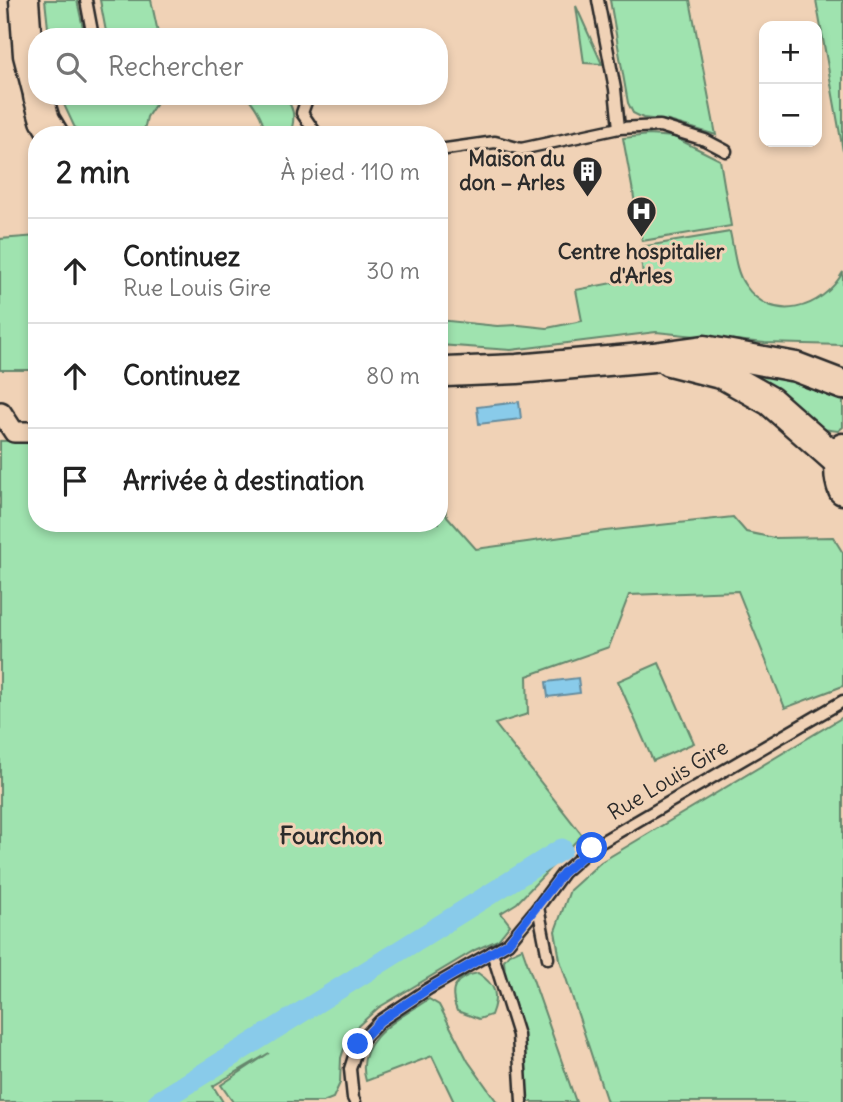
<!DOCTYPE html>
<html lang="fr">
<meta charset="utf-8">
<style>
body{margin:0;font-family:Delius,sans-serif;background:#f6f6f6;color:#222}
.controls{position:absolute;right:21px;top:21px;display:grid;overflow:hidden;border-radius:14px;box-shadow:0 4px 10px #0003}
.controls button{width:63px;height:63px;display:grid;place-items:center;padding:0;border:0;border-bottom:2px solid #e0e0e0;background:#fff;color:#222;font:35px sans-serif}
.stop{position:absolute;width:21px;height:21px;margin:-16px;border:5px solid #2563eb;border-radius:50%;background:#fff}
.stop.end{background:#2563eb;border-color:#fff;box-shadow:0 2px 7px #0008}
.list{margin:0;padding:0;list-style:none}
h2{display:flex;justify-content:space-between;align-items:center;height:91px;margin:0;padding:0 28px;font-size:30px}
h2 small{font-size:23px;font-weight:400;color:#767676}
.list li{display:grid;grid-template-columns:46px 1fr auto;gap:21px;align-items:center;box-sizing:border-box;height:105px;padding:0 28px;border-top:2px solid #e0e0e0}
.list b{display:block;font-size:26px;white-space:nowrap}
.list p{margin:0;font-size:23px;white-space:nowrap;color:#767676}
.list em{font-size:23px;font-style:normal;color:#767676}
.icon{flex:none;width:38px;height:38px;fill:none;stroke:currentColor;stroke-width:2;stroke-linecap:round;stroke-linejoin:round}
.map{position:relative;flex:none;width:843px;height:1102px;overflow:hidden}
.search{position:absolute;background:#fff;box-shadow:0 4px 10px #0003;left:28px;top:28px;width:420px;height:77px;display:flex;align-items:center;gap:18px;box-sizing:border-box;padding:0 24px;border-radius:28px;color:#767676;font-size:26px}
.panel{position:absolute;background:#fff;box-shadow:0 4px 10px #0003;left:28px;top:126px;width:420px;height:406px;border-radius:28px}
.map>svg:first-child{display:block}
.green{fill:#9fe3af;stroke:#65876d;stroke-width:2}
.water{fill:#89cbea;stroke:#638b9e;stroke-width:2}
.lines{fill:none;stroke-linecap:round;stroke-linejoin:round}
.canal{stroke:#89cbea;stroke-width:21}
.lane-casing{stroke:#2b2b2b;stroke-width:15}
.street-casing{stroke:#2b2b2b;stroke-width:24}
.secondary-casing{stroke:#2b2b2b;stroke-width:33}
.lane{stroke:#f0d2b6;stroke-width:10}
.street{stroke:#f0d2b6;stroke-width:19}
.secondary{stroke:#f0d2b6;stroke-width:28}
.route{stroke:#2563eb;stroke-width:9}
.labels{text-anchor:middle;stroke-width:6;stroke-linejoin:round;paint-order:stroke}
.poi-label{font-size:21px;font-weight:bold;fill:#2b2b2b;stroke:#f0d2b6;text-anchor:end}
.street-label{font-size:21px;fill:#2b2b2b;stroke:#f0d2b6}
.quarter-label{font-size:24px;font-weight:bold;fill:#2b2b2b;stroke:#f0d2b6}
</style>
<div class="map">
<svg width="843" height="1102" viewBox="0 0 843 1102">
<rect width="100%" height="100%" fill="#f0d2b6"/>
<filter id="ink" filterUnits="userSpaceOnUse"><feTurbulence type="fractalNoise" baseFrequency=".0143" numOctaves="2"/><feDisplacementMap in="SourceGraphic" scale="14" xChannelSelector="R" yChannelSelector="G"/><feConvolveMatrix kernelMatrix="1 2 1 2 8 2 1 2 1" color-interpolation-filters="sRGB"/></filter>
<g filter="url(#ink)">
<g class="green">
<path d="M 45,0 L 77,0 L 85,37 L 49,37 Z"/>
<path d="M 100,0 L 151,0 L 159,37 L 107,37 Z"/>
<path d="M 610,0 L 690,0 L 716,135 L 669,121 L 643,118 L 633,113 L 628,103 Z"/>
<path d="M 816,0 L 843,0 L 843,151 Z"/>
<path d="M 576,6 L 602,64 L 584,63 Z"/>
<path d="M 60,96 L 161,96 L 147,117 L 143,135 L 81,135 L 74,126 Z"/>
<path d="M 247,96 C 256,96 268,94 277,96 C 296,100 296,121 289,135 L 265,135 C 265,120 256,107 247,96 Z"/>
<path d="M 649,135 L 674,137 L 720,160 L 731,226 L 642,241 L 623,138 Z"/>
<path d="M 730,232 C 734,249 735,271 745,285 C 772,325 823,309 843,272 L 843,345 L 765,343 L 656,332 L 511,350 L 439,345 L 439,320 L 497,326 L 519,325 L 547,328 L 582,321 L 576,290 L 643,277 L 640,247 Z"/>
<path d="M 37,236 L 37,370 L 0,370 L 0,239 Z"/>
<path d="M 736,364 L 843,395 L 843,427 L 838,431 L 814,428 Z"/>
<path d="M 439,435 L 446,515 L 476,549 L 605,531 L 733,517 L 746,532 L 774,538 L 833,537 L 843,553 L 843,686 L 785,708 L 738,591 L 629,595 L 609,647 L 527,676 L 528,714 L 495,724 L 582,835 L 517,903 L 501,913 L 510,925 L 498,940 L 475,950 L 378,1008 L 349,1034 L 341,1058 L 340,1083 L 333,1098 L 323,1102 L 233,1102 L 221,1085 L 269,1053 L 213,1086 L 223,1102 L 0,1102 L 0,441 L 37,440 L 37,523 L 439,523 Z"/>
<path d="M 659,663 L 694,743 L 653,761 L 618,681 Z"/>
<path d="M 843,717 L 843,1102 L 607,1102 L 560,960 L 555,931 L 570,890 L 601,862 Z"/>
<path d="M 522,948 L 576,1102 L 528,1102 L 522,1038 L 505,973 L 504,960 L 509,954 Z"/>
<path d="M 478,973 C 496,985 499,995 491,1015 L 479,1019 L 457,1011 C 448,989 455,977 478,973 Z"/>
<path d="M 429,999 L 439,1005 L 468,1061 L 497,1102 L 454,1102 L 432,1056 L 366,1081 C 353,1040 400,1018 429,999 Z"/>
</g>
<g class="water">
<path d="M 519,402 L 521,419 L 479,424 L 477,407 Z"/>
<path d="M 578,678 L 580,693 L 548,697 L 546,682 Z"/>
</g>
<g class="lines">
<path class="canal" d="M 158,1102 L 562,849"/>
<defs>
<g id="lane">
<path d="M 86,0 L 93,37"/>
<path d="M 598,0 L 615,89 L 619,128"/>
<path d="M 308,96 L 302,113 L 317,135"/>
<path d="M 439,150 L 495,142 L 521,149 L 619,128 L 660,126 L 705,140 L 726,151"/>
<path d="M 492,952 L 518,1035 L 522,1102"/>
<path d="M 548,958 L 538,907 L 563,873 L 591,848 L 843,701"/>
<path d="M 355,1102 L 353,1098 L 350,1069 L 358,1044 L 380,1021 L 428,989 L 508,943 L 538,907"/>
</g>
<path id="street" d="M 1,412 L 14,432 L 37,432"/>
<g id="secondary">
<path d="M 24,0 L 28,55 L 37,90"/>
<path d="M 38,96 L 45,120 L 54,135"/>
<path d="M 669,361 L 724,375 L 770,401 L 839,462"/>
<path d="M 439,370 L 446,372 L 517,369 L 653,357 L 704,350 L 796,367 L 843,385"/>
<path d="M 843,448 C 839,462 837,475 843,490"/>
</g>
</defs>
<use href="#lane" class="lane-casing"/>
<use href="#street" class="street-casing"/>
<use href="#secondary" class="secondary-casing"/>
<use href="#lane" class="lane"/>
<use href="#street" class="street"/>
<use href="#secondary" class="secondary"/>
</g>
</g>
<g class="lines" filter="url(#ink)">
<path class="route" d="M 358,1044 L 380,1021 L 428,989 L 508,943 L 563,873 L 592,848"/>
</g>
<defs>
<symbol id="building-pin" viewBox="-11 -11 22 30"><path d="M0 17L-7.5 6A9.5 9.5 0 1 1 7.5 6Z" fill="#2b2b2b" stroke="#f0d2b6"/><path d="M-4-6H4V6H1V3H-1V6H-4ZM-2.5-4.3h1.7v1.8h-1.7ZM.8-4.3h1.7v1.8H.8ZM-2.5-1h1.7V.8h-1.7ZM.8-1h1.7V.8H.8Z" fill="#fff"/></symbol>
<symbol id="hospital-pin" viewBox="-11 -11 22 30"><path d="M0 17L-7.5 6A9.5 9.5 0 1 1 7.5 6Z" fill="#2b2b2b" stroke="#f0d2b6"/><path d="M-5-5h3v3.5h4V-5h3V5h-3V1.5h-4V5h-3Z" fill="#fff"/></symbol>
</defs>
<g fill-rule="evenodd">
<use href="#building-pin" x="570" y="154" width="35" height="47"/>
<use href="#hospital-pin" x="624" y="194" width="35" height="47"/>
</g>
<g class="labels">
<g class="poi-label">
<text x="565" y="166">Maison du<tspan x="565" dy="24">don – Arles</tspan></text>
<text x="641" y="259" text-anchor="middle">Centre hospitalier<tspan x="641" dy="24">d'Arles</tspan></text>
</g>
<g class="street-label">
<text transform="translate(668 780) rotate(-31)" y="7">Rue Louis Gire</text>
</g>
<g class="quarter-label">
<text x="331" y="844">Fourchon</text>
</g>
</g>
</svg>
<div class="controls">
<button>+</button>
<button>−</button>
</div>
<div class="stop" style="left:592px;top:848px"></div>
<div class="stop end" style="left:358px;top:1044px"></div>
<div class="search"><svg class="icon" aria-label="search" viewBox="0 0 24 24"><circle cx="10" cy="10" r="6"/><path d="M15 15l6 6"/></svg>Rechercher</div>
<section class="panel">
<h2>2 min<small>À pied · 110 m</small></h2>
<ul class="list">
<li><svg class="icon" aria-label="ahead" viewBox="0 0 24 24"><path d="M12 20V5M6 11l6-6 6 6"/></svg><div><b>Continuez</b><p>Rue Louis Gire</p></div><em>30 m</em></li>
<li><svg class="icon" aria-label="ahead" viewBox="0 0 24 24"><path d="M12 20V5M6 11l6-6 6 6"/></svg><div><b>Continuez</b></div><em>80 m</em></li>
<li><svg class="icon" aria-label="arrive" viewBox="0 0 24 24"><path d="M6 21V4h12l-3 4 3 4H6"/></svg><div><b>Arrivée à destination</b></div></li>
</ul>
</section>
</div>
